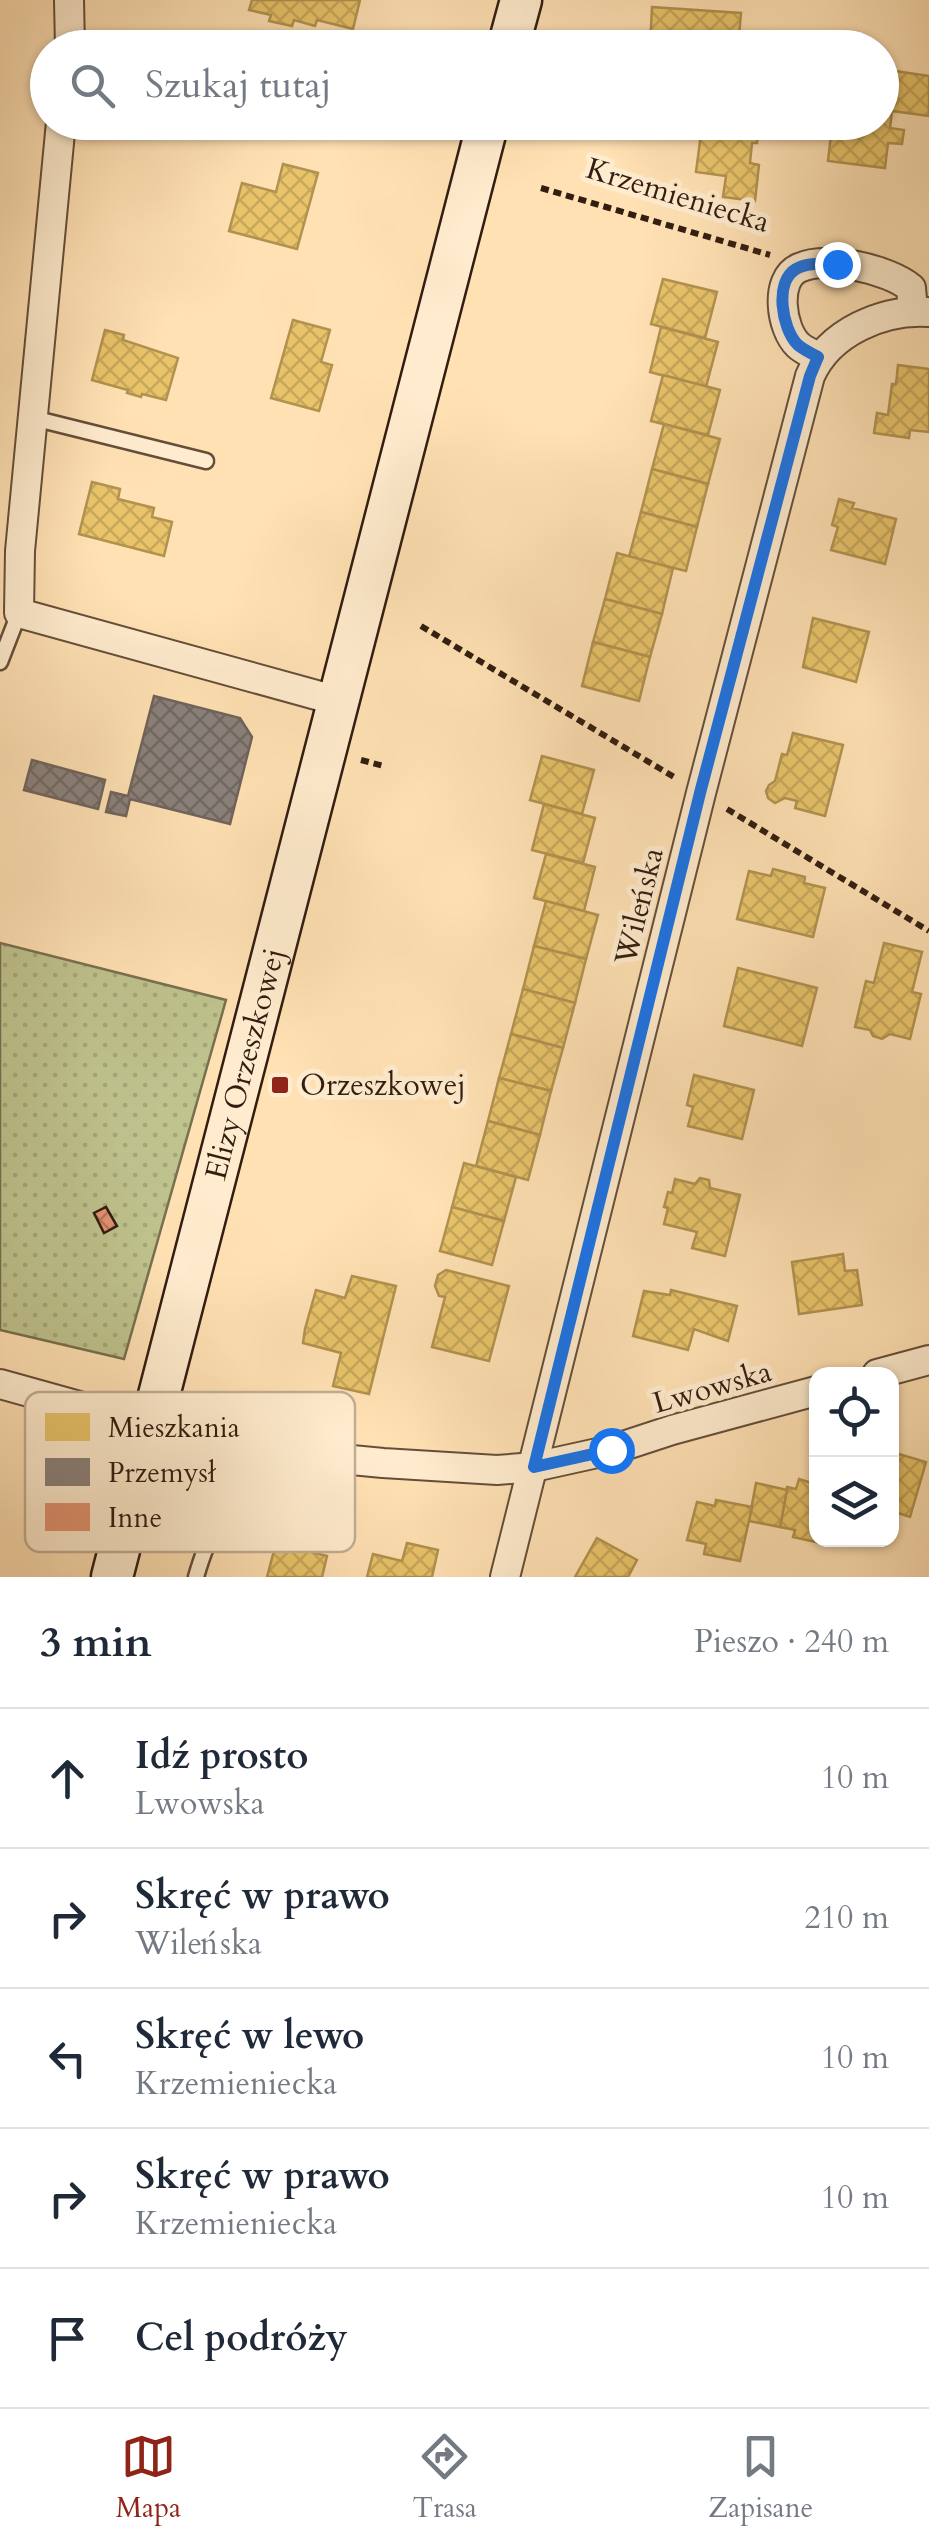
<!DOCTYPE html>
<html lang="pl">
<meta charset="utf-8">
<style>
body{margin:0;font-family:Cardo,serif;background:#f6f6f7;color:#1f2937}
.controls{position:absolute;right:30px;bottom:30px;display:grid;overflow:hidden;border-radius:20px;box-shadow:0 2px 8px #0004}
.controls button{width:90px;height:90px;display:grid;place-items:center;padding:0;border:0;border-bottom:2px solid #e0e1e3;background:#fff;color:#1f2937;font:50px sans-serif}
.stop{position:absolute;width:30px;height:30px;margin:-22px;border:8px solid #1a73e8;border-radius:50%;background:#fff}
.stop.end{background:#1a73e8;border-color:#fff;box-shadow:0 2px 10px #0008}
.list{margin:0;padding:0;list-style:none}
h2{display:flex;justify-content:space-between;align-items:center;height:130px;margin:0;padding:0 40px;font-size:42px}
h2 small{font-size:32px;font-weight:400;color:#747a83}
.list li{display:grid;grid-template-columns:65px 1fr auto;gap:30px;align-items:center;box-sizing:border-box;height:140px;padding:0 40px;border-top:2px solid #e0e1e3}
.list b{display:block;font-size:38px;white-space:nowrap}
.list p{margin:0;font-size:32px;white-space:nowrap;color:#747a83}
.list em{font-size:32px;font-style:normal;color:#747a83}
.icon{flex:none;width:55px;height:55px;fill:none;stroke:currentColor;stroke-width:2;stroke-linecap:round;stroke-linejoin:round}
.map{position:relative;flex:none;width:929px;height:1577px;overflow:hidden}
.search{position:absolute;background:#fff;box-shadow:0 2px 8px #0004;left:30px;right:30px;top:30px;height:110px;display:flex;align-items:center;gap:25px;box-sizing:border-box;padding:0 35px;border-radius:55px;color:#747a83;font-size:38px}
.sheet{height:830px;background:#fff}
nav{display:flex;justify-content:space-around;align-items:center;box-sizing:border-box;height:140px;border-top:2px solid #e0e1e3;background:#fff;font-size:28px;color:#747a83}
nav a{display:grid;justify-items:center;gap:5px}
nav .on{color:#8f2418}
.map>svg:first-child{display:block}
.grass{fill:url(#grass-dots);stroke:#787050;stroke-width:2.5}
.homes{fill:url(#homes-cross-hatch);stroke:#b2924f;stroke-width:2.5}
.industry{fill:url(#industry-cross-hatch);stroke:#70635c;stroke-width:2.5}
.building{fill:url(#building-cross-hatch);stroke:#321d11;stroke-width:2.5}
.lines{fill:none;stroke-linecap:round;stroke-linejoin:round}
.lane-casing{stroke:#654e3a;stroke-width:19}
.street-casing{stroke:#654e3a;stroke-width:32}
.secondary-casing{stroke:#321d11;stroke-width:45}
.path{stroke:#321d11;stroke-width:6;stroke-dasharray:8 5;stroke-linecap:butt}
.lane{stroke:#ffecce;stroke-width:14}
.street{stroke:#ffecce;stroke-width:28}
.secondary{stroke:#ffecce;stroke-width:40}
.route{stroke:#1a73e8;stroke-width:12}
.poi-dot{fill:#8f2418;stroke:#ffecce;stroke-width:4}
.labels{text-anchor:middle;stroke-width:10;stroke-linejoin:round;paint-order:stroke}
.street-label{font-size:30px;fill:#321d11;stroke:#ffecce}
.poi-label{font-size:30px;fill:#321d11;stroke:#ffecce;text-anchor:start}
.key{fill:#ffecce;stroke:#c2ae95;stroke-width:2.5}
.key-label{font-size:28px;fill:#321d11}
</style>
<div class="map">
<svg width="929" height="1577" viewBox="0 0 929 1577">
<defs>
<pattern id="grass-dots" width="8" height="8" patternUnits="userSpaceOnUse" patternTransform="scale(2.5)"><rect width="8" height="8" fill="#bfc38e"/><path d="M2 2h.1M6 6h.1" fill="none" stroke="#a5a779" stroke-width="1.8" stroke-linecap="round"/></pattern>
<pattern id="homes-cross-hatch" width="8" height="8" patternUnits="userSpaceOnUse" patternTransform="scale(2.5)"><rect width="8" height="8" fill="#e9c46a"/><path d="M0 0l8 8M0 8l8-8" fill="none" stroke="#c8a85b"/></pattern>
<pattern id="industry-cross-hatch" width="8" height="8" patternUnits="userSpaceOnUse" patternTransform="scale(2.5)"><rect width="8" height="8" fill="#8a817c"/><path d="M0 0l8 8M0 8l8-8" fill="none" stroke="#716964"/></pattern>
<pattern id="building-cross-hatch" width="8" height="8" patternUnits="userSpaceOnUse" patternTransform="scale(2.5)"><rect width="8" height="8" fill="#e29473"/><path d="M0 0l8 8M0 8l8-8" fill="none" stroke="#b8785d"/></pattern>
</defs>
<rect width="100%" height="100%" fill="#ffe1b4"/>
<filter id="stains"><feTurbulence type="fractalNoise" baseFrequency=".002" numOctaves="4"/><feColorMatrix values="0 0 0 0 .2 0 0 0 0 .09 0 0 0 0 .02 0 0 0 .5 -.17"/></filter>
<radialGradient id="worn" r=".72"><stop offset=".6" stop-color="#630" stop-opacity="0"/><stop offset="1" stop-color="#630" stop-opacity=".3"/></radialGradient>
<path class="grass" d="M 0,943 L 226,1000 L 124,1359 L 0,1330 Z"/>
<g class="homes">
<path d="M 252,0 L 360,0 L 353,29 L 317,20 L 315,26 L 294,20 L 292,26 L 269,21 L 271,15 L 249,10 Z"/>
<path d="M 652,7 L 741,13 L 738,48 L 650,48 Z"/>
<path d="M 882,69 L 929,76 L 929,116 L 892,111 L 890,128 L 904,130 L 902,144 L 888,143 L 885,168 L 828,161 L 831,135 L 823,134 L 824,122 L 882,122 Z"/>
<path d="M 708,122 L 759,124 L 757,143 L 752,143 L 750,163 L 759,165 L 755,201 L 723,197 L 726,176 L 696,172 L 702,126 L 708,126 Z"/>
<path d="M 283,164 L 318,173 L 297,249 L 229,231 L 242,183 L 276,192 Z"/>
<path d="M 663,279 L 717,292 L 705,338 L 651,324 Z"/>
<path d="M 293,320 L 330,330 L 321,362 L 332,365 L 319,411 L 271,398 Z"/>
<path d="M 661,327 L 718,342 L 706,387 L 650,372 Z"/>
<path d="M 105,330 L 124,335 L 123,340 L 178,358 L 166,400 L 142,394 L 141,397 L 127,393 L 128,390 L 92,380 Z"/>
<path d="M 898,365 L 929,369 L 929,432 L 910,430 L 909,438 L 874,433 L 877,413 L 888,415 L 892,384 L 896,384 Z"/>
<path d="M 663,375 L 720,390 L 708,435 L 651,421 Z"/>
<path d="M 664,424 L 720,439 L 708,484 L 652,469 Z"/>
<path d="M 652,469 L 708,484 L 697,527 L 641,512 Z"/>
<path d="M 92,482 L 120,489 L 118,499 L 154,508 L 152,517 L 172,522 L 164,556 L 79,534 Z"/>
<path d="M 839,499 L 854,503 L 852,508 L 896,519 L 885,564 L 831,550 L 838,527 L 832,525 Z"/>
<path d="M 641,512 L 697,527 L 686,571 L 629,557 Z"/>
<path d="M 617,553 L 673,568 L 662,614 L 605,599 Z"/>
<path d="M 605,599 L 662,614 L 650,657 L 593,642 Z"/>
<path d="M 813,618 L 869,632 L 856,682 L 803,667 Z"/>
<path d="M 593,642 L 650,657 L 639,701 L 582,686 Z"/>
<path d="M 793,733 L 843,745 L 825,816 L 795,808 L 797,801 L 785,798 L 775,803 L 768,798 L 766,791 L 769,785 L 775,781 L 782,754 L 787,755 Z"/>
<path d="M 542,756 L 594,770 L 582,814 L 530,800 Z"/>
<path d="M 544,804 L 595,818 L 583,863 L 532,850 Z"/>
<path d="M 546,854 L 595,867 L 584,911 L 534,898 Z"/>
<path d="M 773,869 L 805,877 L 804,883 L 825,888 L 813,937 L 737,919 L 749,871 L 771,876 Z"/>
<path d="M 546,901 L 598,915 L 586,959 L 534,946 Z"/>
<path d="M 884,943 L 922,952 L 912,992 L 921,994 L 910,1039 L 890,1034 L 882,1039 L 873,1036 L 870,1030 L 855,1027 L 866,981 L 874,983 Z"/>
<path d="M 534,946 L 586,959 L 575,1003 L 523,989 Z"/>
<path d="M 738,968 L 817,988 L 802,1046 L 724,1026 Z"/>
<path d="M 523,989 L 575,1003 L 563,1048 L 511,1034 Z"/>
<path d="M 511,1034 L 563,1048 L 551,1091 L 499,1078 Z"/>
<path d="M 694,1075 L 754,1090 L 742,1139 L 688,1126 L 693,1107 L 687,1105 Z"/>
<path d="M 499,1078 L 551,1091 L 540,1135 L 488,1121 Z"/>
<path d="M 488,1121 L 540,1135 L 528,1180 L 476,1166 Z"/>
<path d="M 464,1163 L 516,1177 L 504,1221 L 452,1207 Z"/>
<path d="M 700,1178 L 709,1180 L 710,1188 L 740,1195 L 725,1256 L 692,1248 L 697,1232 L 664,1224 L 668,1208 L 664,1207 L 668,1192 L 672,1193 L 675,1179 L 695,1184 Z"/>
<path d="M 452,1207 L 504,1221 L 492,1265 L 440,1251 Z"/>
<path d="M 843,1254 L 845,1271 L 857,1270 L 862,1305 L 799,1314 L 792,1262 Z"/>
<path d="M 446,1270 L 509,1286 L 489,1361 L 432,1347 L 445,1297 L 439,1296 L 435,1286 L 438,1275 Z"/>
<path d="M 352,1276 L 396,1286 L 369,1394 L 333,1386 L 341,1353 L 303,1343 L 305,1329 L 316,1290 L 345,1298 Z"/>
<path d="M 671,1290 L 737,1306 L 728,1341 L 694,1329 L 688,1350 L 633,1336 L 644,1291 L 670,1295 Z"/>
<path d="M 892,1452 L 926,1462 L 910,1517 L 892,1511 Z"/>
<path d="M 799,1479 L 815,1484 L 814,1488 L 816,1488 L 816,1540 L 826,1540 L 825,1544 L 793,1537 L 795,1530 L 780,1527 L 787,1487 L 796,1489 Z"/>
<path d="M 756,1483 L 787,1490 L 780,1527 L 749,1521 Z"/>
<path d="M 716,1500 L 752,1507 L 740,1561 L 704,1554 L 706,1544 L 687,1540 L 697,1502 L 715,1506 Z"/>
<path d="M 597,1538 L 637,1560 L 628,1577 L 575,1577 Z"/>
<path d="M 276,1543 L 327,1556 L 322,1577 L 267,1577 Z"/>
<path d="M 407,1543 L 438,1550 L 432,1577 L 367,1577 L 373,1554 L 402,1561 Z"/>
</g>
<g class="industry">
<path d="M 154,696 L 240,718 L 252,737 L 230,824 L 130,799 L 126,816 L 106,812 L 111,792 L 128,796 Z"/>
<path d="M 32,760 L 105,780 L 98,809 L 24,790 Z"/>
</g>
<path class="building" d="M 106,1207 L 117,1226 L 104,1233 L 94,1213 Z"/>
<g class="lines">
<defs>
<g id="lane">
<path d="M 33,418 L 206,461"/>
<path d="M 0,662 L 19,613"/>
<path d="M 196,1577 C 212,1521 219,1524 264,1494 C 279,1484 293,1468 306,1456"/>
</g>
<g id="street">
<path d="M 69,0 L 70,48"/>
<path d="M 61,122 L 20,551 L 19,613 L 338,701"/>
<path d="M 818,357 C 811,353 803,350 798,345 C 781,329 774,279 799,268 C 827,255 888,269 911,288 L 913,311"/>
<path d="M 877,1374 L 929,1360"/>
<path d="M 0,1384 L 151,1426 L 289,1454 L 383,1463 L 497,1470 L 534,1467 L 611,1450 L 672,1430 L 816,1391"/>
<path d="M 505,1577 L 701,793 L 810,376 C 829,332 883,309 929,312"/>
</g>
<g id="secondary">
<path d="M 508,48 L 521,0"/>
<path id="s1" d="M 112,1577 L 488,122"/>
</g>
</defs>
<use href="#lane" class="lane-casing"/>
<use href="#street" class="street-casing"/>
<use href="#secondary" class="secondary-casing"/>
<g class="path">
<path d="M 541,188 L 770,255"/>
<path d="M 421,626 L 674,777"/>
<path d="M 361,760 L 384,766"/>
<path d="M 727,809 L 929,931"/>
<path d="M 163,1519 L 183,1533"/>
</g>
<use href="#lane" class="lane"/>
<use href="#street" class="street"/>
<use href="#secondary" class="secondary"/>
</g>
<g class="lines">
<path class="route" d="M 611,1450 L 534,1467 L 700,793 L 810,376 L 818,357 C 811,353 802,349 797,344 C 782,328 774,282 796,269 C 807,262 825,264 837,264"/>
</g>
<rect class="poi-dot" x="270" y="1075" width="20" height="20" rx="5"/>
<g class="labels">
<g class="street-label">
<text transform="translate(678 195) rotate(17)" y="10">Krzemieniecka</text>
<text transform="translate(639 906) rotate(-76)" y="10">Wileńska</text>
<text dy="10" stroke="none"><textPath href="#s1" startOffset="530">Elizy Orzeszkowej</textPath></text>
<text transform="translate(712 1387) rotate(-16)" y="10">Lwowska</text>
</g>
<g class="poi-label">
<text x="300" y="1095">Orzeszkowej</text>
</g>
</g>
<rect x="25" y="1392" width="330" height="160" rx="15" class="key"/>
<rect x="45" y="1413" width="45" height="28" fill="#e9c46a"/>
<rect x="45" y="1458" width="45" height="28" fill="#8a817c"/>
<rect x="45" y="1503" width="45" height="28" fill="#e29473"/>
<g class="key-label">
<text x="108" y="1437">Mieszkania</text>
<text x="108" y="1482">Przemysł</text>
<text x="108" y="1527">Inne</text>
</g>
<rect width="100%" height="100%" filter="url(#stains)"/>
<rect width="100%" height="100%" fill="url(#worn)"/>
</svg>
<div class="controls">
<button><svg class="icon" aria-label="locate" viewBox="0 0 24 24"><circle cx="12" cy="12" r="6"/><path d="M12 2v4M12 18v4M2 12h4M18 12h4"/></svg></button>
<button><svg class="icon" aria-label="layers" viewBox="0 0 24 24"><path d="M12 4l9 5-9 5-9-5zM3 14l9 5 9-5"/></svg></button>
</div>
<div class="stop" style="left:611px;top:1450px"></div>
<div class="stop end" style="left:837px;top:264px"></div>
<div class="search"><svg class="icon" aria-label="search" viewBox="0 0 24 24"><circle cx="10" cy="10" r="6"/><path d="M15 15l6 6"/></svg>Szukaj tutaj</div>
</div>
<section class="sheet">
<h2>3 min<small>Pieszo · 240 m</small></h2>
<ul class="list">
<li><svg class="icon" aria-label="ahead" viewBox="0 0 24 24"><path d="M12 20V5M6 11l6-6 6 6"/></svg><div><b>Idź prosto</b><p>Lwowska</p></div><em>10 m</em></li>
<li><svg class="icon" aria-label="right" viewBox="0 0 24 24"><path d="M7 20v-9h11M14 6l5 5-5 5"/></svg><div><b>Skręć w prawo</b><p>Wileńska</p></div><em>210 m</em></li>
<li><svg class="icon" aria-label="left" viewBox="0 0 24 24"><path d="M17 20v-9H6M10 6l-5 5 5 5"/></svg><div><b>Skręć w lewo</b><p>Krzemieniecka</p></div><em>10 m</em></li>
<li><svg class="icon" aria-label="right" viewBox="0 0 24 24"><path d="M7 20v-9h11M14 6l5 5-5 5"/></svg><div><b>Skręć w prawo</b><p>Krzemieniecka</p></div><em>10 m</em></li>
<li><svg class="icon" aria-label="arrive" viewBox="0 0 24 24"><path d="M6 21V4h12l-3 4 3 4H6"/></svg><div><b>Cel podróży</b></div></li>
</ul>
</section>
<nav>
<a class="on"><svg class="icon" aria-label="map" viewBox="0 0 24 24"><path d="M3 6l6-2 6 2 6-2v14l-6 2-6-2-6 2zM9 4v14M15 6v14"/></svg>Mapa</a>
<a><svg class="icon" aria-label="directions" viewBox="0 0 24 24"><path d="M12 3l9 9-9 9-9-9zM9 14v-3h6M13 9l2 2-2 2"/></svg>Trasa</a>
<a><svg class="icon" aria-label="saved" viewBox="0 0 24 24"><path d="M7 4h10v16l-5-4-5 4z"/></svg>Zapisane</a>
</nav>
